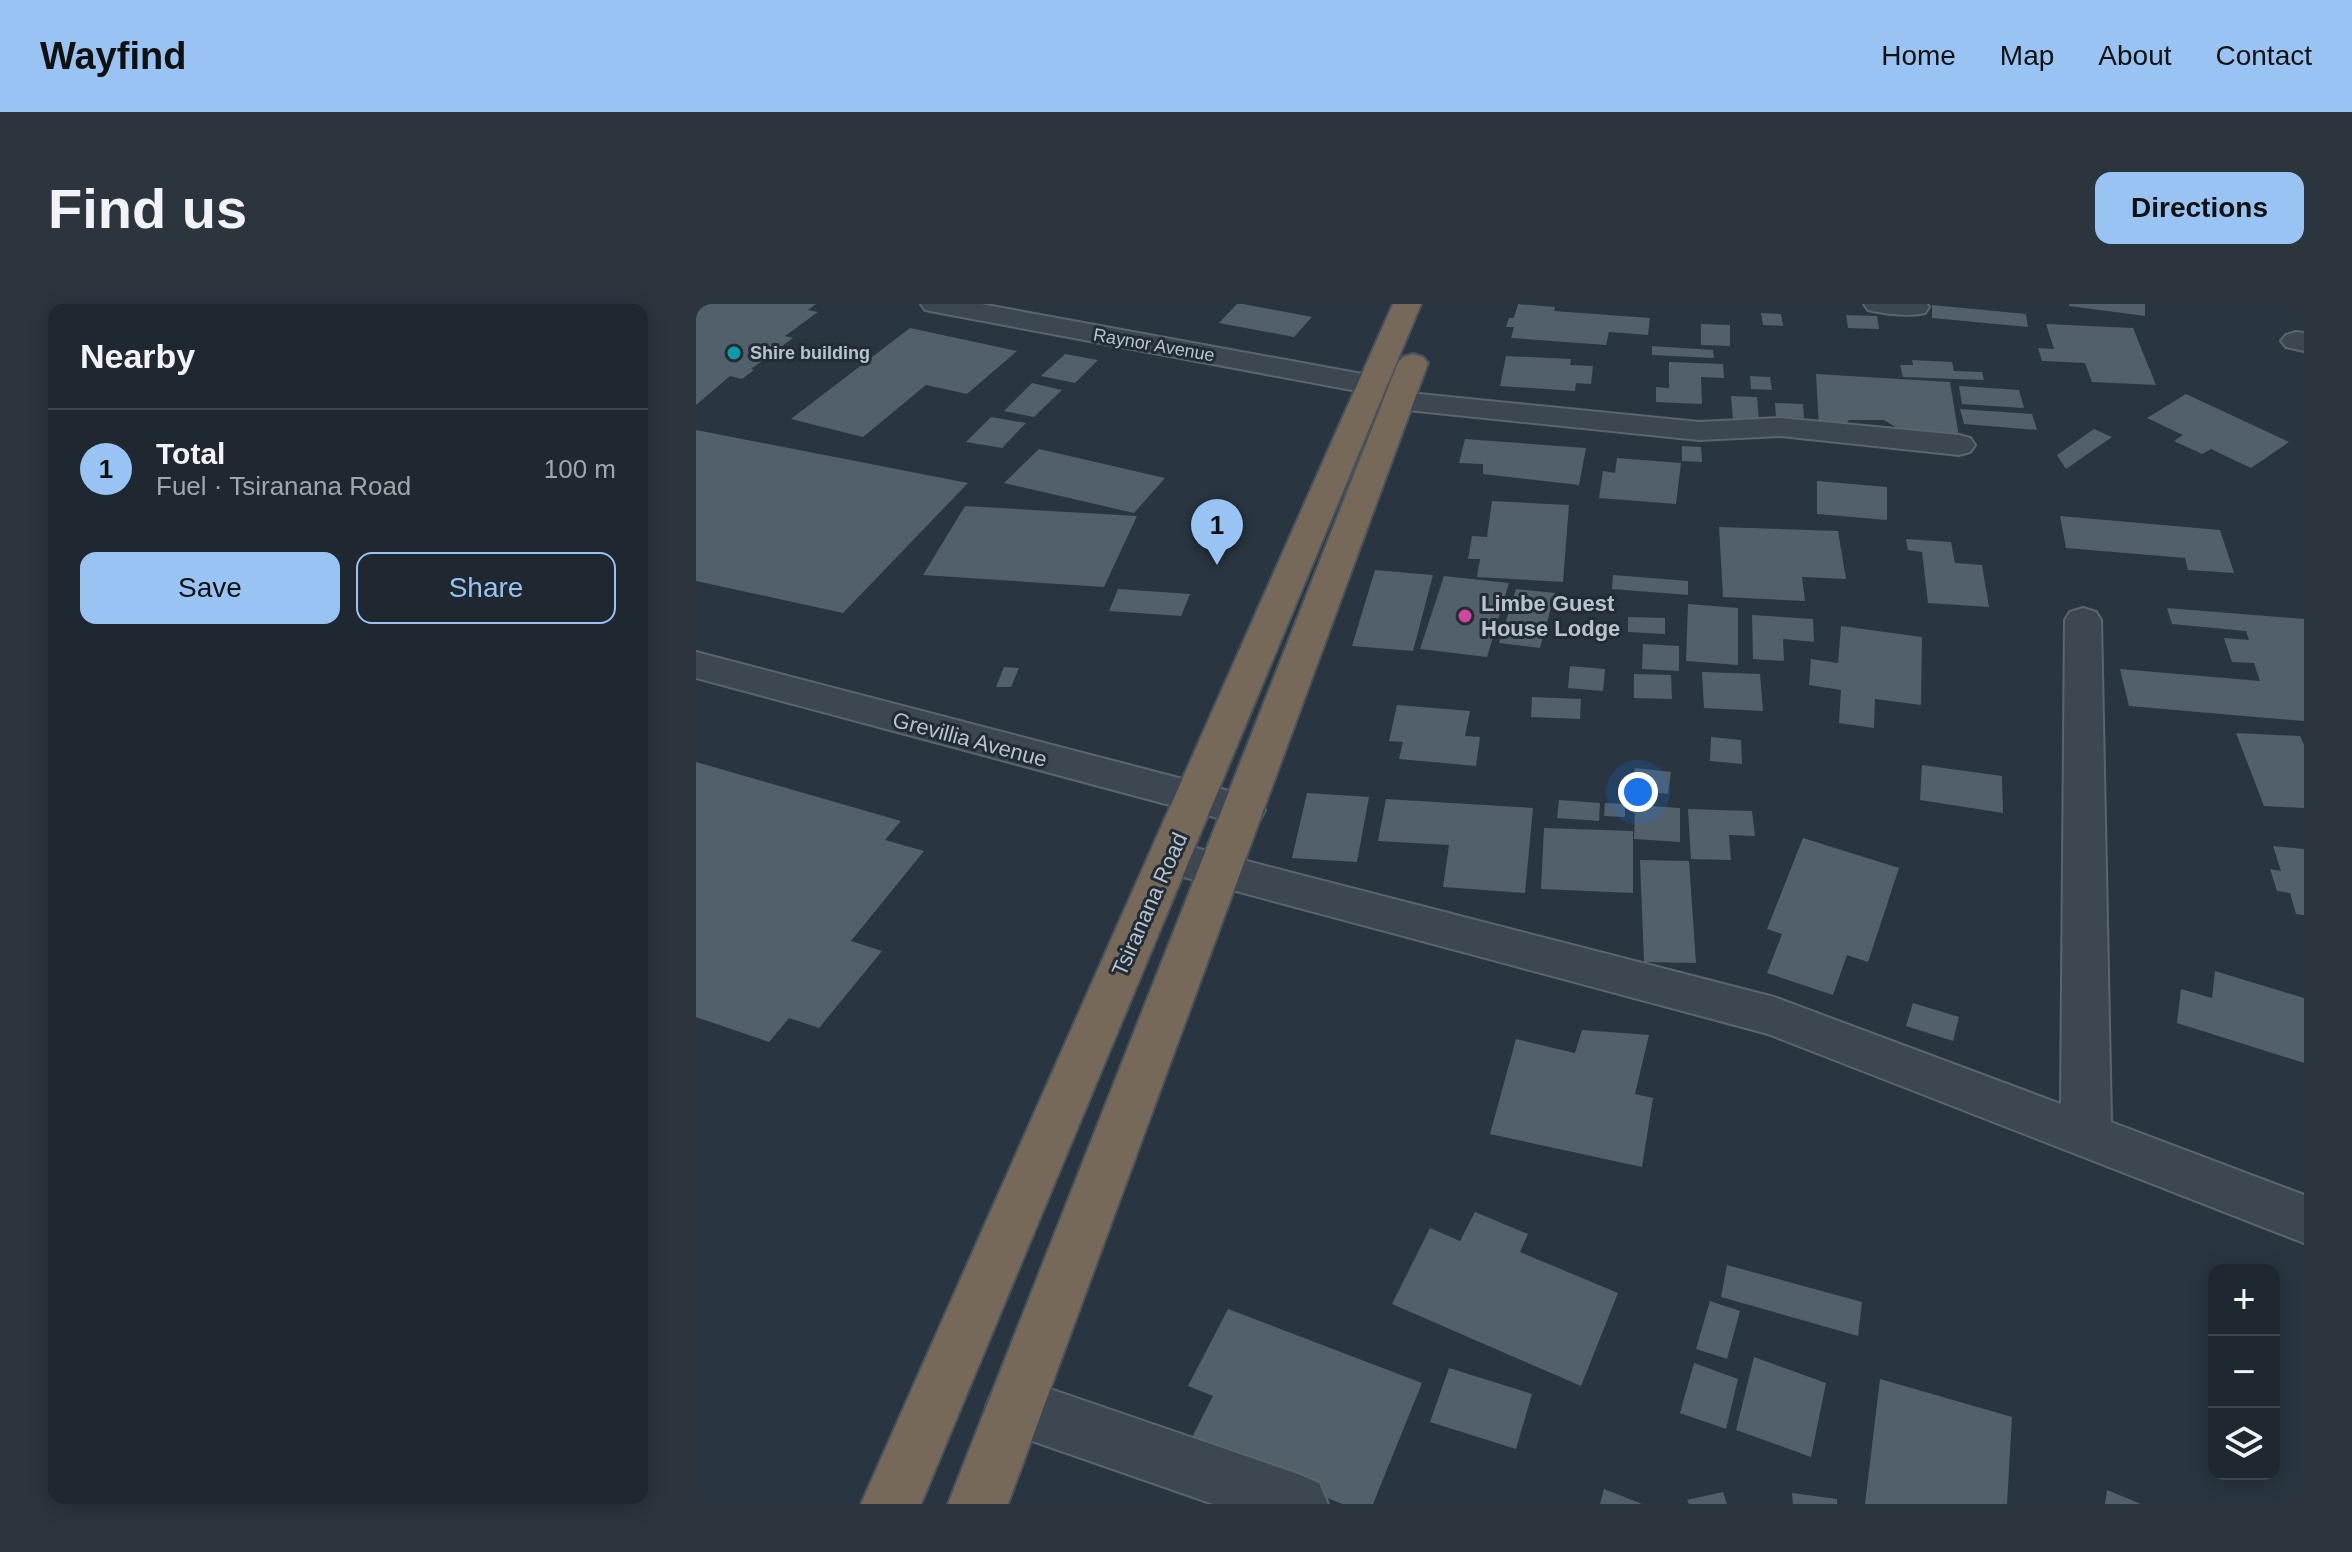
<!DOCTYPE html>
<meta charset="utf-8">
<style>
body{margin:0;font-family:Arial,sans-serif;background:#2c343d;color:#f1f3f6}
.controls{position:absolute;right:24px;bottom:24px;display:grid;overflow:hidden;border-radius:16px;box-shadow:0 4px 20px #0003}
.controls button{width:72px;height:72px;display:grid;place-items:center;padding:0;border:0;border-bottom:2px solid #3c444d;background:#1f2831;color:#f1f3f6;font:40px sans-serif}
.you{position:absolute;left:942px;top:488px;width:28px;height:28px;margin:-20px;border:6px solid #fff;border-radius:50%;background:#1a73e8;box-shadow:0 0 0 12px #1a73e833}
.badge{display:grid;place-items:center;width:52px;height:52px;border-radius:50%;background:#98c3f2;color:#111;font-size:26px;font-weight:700}
.pin{position:absolute;translate:-50% -66px;filter:drop-shadow(0 2px 4px #0008)}
.pin::after{content:'';position:absolute;top:42px;width:28px;height:24px;background:inherit;clip-path:polygon(0 0,100% 0,50% 100%)}
.list{margin:0;padding:0;list-style:none}
h2{display:flex;justify-content:space-between;align-items:center;height:104px;margin:0;padding:0 32px;font-size:34px}
h2 small{font-size:26px;font-weight:400;color:#a1a6ab}
.list li{display:grid;grid-template-columns:52px 1fr auto;gap:24px;align-items:center;box-sizing:border-box;height:120px;padding:0 32px;border-top:2px solid #3c444d}
.list b{display:block;font-size:30px;white-space:nowrap}
.list p{margin:0;font-size:26px;white-space:nowrap;color:#a1a6ab}
.list em{font-size:26px;font-style:normal;color:#a1a6ab}
.actions{display:flex;gap:16px;padding:24px 32px}
.actions a{flex:1;padding:18px 0;border:2px solid #98c3f2;border-radius:16px;text-align:center;font-size:28px;color:#98c3f2}
.actions .main{background:#98c3f2;color:#111}
.icon{flex:none;width:44px;height:44px;fill:none;stroke:currentColor;stroke-width:2;stroke-linecap:round;stroke-linejoin:round}
.map{position:relative;flex:none;width:1608px;height:1200px;overflow:hidden;border-radius:16px}
header{display:flex;align-items:center;gap:48px;box-sizing:border-box;height:112px;padding:0 40px;background:#98c3f2;color:#111}
header strong{font-size:38px}
nav{display:flex;gap:44px;margin-inline-start:auto;font-size:28px}
.intro{display:flex;align-items:center;justify-content:space-between;box-sizing:border-box;height:192px;padding:0 48px}
h1{margin:0;font-size:56px}
.button{padding:20px 36px;border-radius:16px;background:#98c3f2;color:#111;font-size:28px;font-weight:700}
main{display:flex;gap:48px;padding:0 48px}
aside{flex:1;background:#1f2831;border-radius:16px;box-shadow:0 4px 20px #0003}
.map>svg:first-child{display:block}
.building{fill:#52606c}
.lines{fill:none;stroke-linecap:round;stroke-linejoin:round}
.minor-casing{stroke:#5b656e;stroke-width:4}
.highway-casing{stroke:#47525b;stroke-width:4}
.minor{fill:#3d4751;fill-rule:evenodd}
.highway{fill:#76695a;fill-rule:evenodd}
.culture-dot{fill:#0f9aa8;stroke:#212c36;stroke-width:3}
.hotel-dot{fill:#d1479c;stroke:#212c36;stroke-width:3}
.labels{text-anchor:middle;stroke-width:6;stroke-linejoin:round;paint-order:stroke}
.far-street-label{font-size:18px;fill:#bac2cb;stroke:#212c36}
.far-poi-label{font-size:18px;font-weight:bold;fill:#bac2cb;stroke:#212c36;text-anchor:start}
.poi-label{font-size:22px;font-weight:bold;fill:#bac2cb;stroke:#212c36;text-anchor:start}
.street-label{font-size:22px;fill:#bac2cb;stroke:#212c36}
</style>
<header>
<strong>Wayfind</strong>
<nav><a>Home</a><a>Map</a><a>About</a><a>Contact</a></nav>
</header>
<div class="intro"><h1>Find us</h1><a class="button">Directions</a></div>
<main>
<aside>
<h2>Nearby<small></small></h2>
<ul class="list">
<li><span class="badge">1</span><div><b>Total</b><p>Fuel · Tsiranana Road</p></div><em>100 m</em></li>
</ul>
<div class="actions"><a class="main">Save</a><a>Share</a></div>
</aside>
<div class="map">
<svg width="1608" height="1200" viewBox="0 0 1608 1200">
<rect width="100%" height="100%" fill="#293541"/>
<g class="building">
<path d="M 0,0 L 120,0 L 112,6 L 122,8 L 89,32 L 97,34 L 55,65 L 58,66 L 46,75 L 34,72 L 0,101 Z"/>
<path d="M 541,0 L 547,0 L 616,13 L 598,33 L 523,19 Z"/>
<path d="M 822,0 L 859,3 L 858,7 L 954,14 L 952,31 L 913,28 L 910,41 L 815,34 L 818,23 L 810,23 L 813,14 L 818,14 Z"/>
<path d="M 1373,0 L 1449,0 L 1449,12 L 1373,2 Z"/>
<path d="M 1236,1 L 1330,10 L 1332,23 L 1236,14 Z"/>
<path d="M 1065,9 L 1085,10 L 1087,22 L 1067,21 Z"/>
<path d="M 1150,11 L 1181,12 L 1183,25 L 1152,24 Z"/>
<path d="M 1005,20 L 1034,21 L 1034,42 L 1005,41 Z"/>
<path d="M 1350,20 L 1437,24 L 1460,81 L 1396,78 L 1389,59 L 1346,57 L 1342,44 L 1358,45 Z"/>
<path d="M 214,24 L 321,47 L 271,90 L 230,81 L 167,133 L 95,115 Z"/>
<path d="M 956,42 L 1017,46 L 1018,54 L 956,51 Z"/>
<path d="M 369,50 L 402,56 L 379,79 L 345,72 Z"/>
<path d="M 810,52 L 875,55 L 874,61 L 897,62 L 895,80 L 880,79 L 879,87 L 804,82 Z"/>
<path d="M 1216,56 L 1256,58 L 1258,67 L 1286,68 L 1288,76 L 1207,73 L 1204,61 L 1217,61 Z"/>
<path d="M 973,58 L 1027,60 L 1028,74 L 1005,73 L 1006,100 L 960,98 L 960,83 L 973,84 Z"/>
<path d="M 1120,70 L 1254,78 L 1263,133 L 1211,130 L 1188,116 L 1153,116 L 1146,125 L 1123,124 Z"/>
<path d="M 1054,72 L 1074,73 L 1076,86 L 1055,85 Z"/>
<path d="M 336,79 L 366,86 L 338,113 L 308,107 Z"/>
<path d="M 1263,82 L 1323,86 L 1328,104 L 1266,100 Z"/>
<path d="M 1490,90 L 1593,138 L 1555,164 L 1515,145 L 1506,150 L 1478,137 L 1487,131 L 1451,114 Z"/>
<path d="M 1035,92 L 1061,93 L 1063,116 L 1037,115 Z"/>
<path d="M 1079,99 L 1107,100 L 1108,114 L 1080,112 Z"/>
<path d="M 1264,105 L 1336,110 L 1341,126 L 1268,120 Z"/>
<path d="M 295,113 L 330,119 L 306,144 L 270,138 Z"/>
<path d="M 1398,125 L 1416,133 L 1370,165 L 1361,151 Z"/>
<path d="M 0,126 L 272,179 L 147,309 L 0,277 Z"/>
<path d="M 769,135 L 890,144 L 883,181 L 787,170 L 787,160 L 763,159 Z"/>
<path d="M 986,142 L 1005,143 L 1006,158 L 986,157 Z"/>
<path d="M 343,145 L 469,174 L 438,209 L 308,179 Z"/>
<path d="M 921,154 L 985,159 L 980,200 L 903,194 L 907,167 L 919,169 Z"/>
<path d="M 1121,177 L 1191,183 L 1191,216 L 1121,210 Z"/>
<path d="M 796,197 L 873,201 L 867,278 L 781,273 L 784,255 L 772,255 L 776,232 L 791,233 Z"/>
<path d="M 269,202 L 441,212 L 408,283 L 227,271 Z"/>
<path d="M 1364,212 L 1524,226 L 1538,269 L 1492,266 L 1489,254 L 1370,244 Z"/>
<path d="M 1023,223 L 1142,227 L 1150,275 L 1106,273 L 1109,297 L 1027,293 Z"/>
<path d="M 1210,235 L 1255,238 L 1259,259 L 1286,261 L 1293,303 L 1232,299 L 1226,248 L 1212,246 Z"/>
<path d="M 679,266 L 737,271 L 717,347 L 656,342 Z"/>
<path d="M 917,271 L 992,277 L 992,291 L 916,285 Z"/>
<path d="M 748,272 L 813,279 L 791,353 L 724,345 Z"/>
<path d="M 422,285 L 494,290 L 485,312 L 413,307 Z"/>
<path d="M 820,285 L 859,289 L 844,344 L 803,339 Z"/>
<path d="M 992,300 L 1042,304 L 1042,361 L 990,357 Z"/>
<path d="M 1471,304 L 1608,315 L 1608,417 L 1433,402 L 1424,365 L 1564,377 L 1558,359 L 1536,358 L 1528,334 L 1553,336 L 1550,327 L 1476,320 Z"/>
<path d="M 1056,311 L 1117,315 L 1118,338 L 1087,335 L 1088,357 L 1057,355 Z"/>
<path d="M 932,313 L 969,314 L 969,330 L 932,328 Z"/>
<path d="M 1145,322 L 1226,333 L 1225,401 L 1179,395 L 1178,424 L 1143,419 L 1145,386 L 1113,381 L 1115,355 L 1142,359 Z"/>
<path d="M 947,340 L 983,342 L 983,367 L 946,365 Z"/>
<path d="M 874,362 L 909,365 L 907,387 L 872,384 Z"/>
<path d="M 308,363 L 323,364 L 315,383 L 300,383 Z"/>
<path d="M 1006,368 L 1064,370 L 1067,407 L 1008,404 Z"/>
<path d="M 938,370 L 975,371 L 976,395 L 938,394 Z"/>
<path d="M 836,393 L 885,395 L 884,415 L 835,413 Z"/>
<path d="M 701,401 L 774,407 L 769,432 L 784,433 L 780,462 L 703,455 L 707,438 L 693,437 Z"/>
<path d="M 1540,429 L 1604,432 L 1608,441 L 1608,504 L 1568,502 Z"/>
<path d="M 1015,433 L 1045,436 L 1046,460 L 1014,457 Z"/>
<path d="M 0,458 L 205,517 L 189,536 L 228,547 L 155,637 L 186,647 L 123,724 L 93,714 L 73,738 L 0,713 Z"/>
<path d="M 1226,461 L 1306,472 L 1307,509 L 1224,496 Z"/>
<path d="M 939,464 L 975,468 L 972,490 L 936,486 Z"/>
<path d="M 611,489 L 673,493 L 661,558 L 596,554 Z"/>
<path d="M 690,495 L 837,504 L 829,589 L 747,583 L 753,541 L 682,537 Z"/>
<path d="M 863,496 L 904,499 L 903,517 L 861,514 Z"/>
<path d="M 909,499 L 929,500 L 929,513 L 908,512 Z"/>
<path d="M 939,501 L 984,504 L 984,538 L 938,535 Z"/>
<path d="M 992,505 L 1056,507 L 1059,532 L 1033,531 L 1035,556 L 995,555 Z"/>
<path d="M 848,524 L 937,527 L 937,589 L 845,585 Z"/>
<path d="M 1107,534 L 1203,564 L 1172,658 L 1151,651 L 1137,691 L 1071,669 L 1086,630 L 1071,625 Z"/>
<path d="M 1577,542 L 1608,545 L 1608,611 L 1600,610 L 1594,589 L 1581,587 L 1574,565 L 1585,567 Z"/>
<path d="M 944,556 L 993,557 L 1000,659 L 948,658 Z"/>
<path d="M 1519,667 L 1608,694 L 1608,759 L 1481,719 L 1485,685 L 1516,694 Z"/>
<path d="M 1217,699 L 1263,713 L 1257,737 L 1210,722 Z"/>
<path d="M 886,726 L 953,731 L 939,790 L 957,794 L 946,863 L 794,830 L 820,735 L 879,749 Z"/>
<path d="M 779,908 L 832,930 L 824,948 L 922,989 L 885,1082 L 696,1000 L 734,924 L 764,937 Z"/>
<path d="M 1031,961 L 1166,998 L 1162,1032 L 1025,993 Z"/>
<path d="M 1014,997 L 1044,1007 L 1031,1055 L 1000,1045 Z"/>
<path d="M 532,1005 L 726,1079 L 677,1200 L 646,1200 L 494,1137 L 517,1092 L 492,1082 Z"/>
<path d="M 1058,1053 L 1130,1079 L 1115,1153 L 1040,1126 Z"/>
<path d="M 998,1059 L 1042,1075 L 1030,1125 L 984,1109 Z"/>
<path d="M 753,1064 L 836,1090 L 820,1145 L 734,1118 Z"/>
<path d="M 1184,1075 L 1316,1113 L 1311,1200 L 1169,1200 Z"/>
<path d="M 908,1185 L 946,1200 L 904,1200 Z"/>
<path d="M 1411,1186 L 1445,1200 L 1409,1200 Z"/>
<path d="M 1027,1188 L 1031,1200 L 993,1200 L 991,1196 Z"/>
<path d="M 1096,1189 L 1141,1195 L 1141,1200 L 1097,1200 Z"/>
</g>
<g class="lines">
<defs>
<g id="minor">
<path d="M 225,0 L 285,0 L 677,72 L 688,75 L 692,81 L 688,87 L 677,90 L 239,8 L 229,6 Z"/>
<path d="M 1168,0 L 1231,0 L 1233,3 L 1229,9 C 1211,13 1190,10 1172,6 Z"/>
<path d="M 1600,28 L 1608,29 L 1608,47 L 1590,43 L 1585,37 L 1590,31 Z"/>
<path d="M 703,88 L 1003,118 L 1085,114 L 1263,131 L 1274,134 L 1279,141 L 1274,148 L 1263,151 L 1085,132 L 1003,136 L 692,104 L 688,97 L 692,90 Z"/>
<path d="M 1387,304 L 1400,308 L 1405,316 L 1415,818 L 1608,891 L 1608,939 L 1072,730 L 473,569 L 458,564 L 452,553 L 458,542 L 473,537 L 1078,693 L 1365,800 L 1369,316 L 1374,308 Z"/>
<path d="M 0,348 L 548,491 L 563,495 L 569,506 L 563,517 L 548,521 L 0,374 Z"/>
<path d="M 319,1073 L 602,1170 L 623,1179 L 632,1200 L 517,1200 L 319,1131 L 299,1122 L 290,1102 L 299,1082 Z"/>
</g>
<g id="highway">
<path d="M 697,0 L 725,0 L 225,1200 L 165,1200 Z"/>
<path d="M 717,50 L 727,53 L 732,59 L 312,1200 L 252,1200 L 702,59 L 707,53 Z"/>
</g>
</defs>
<use href="#minor" class="minor-casing"/>
<use href="#highway" class="highway-casing"/>
<use href="#minor" class="minor"/>
<use href="#highway" class="highway"/>
</g>
<circle class="culture-dot" cx="38" cy="49" r="8"/>
<circle class="hotel-dot" cx="769" cy="312" r="8"/>
<g class="labels">
<g class="far-street-label">
<text transform="translate(458 41) rotate(10)" y="6">Raynor Avenue</text>
</g>
<g class="far-poi-label">
<text x="54" y="55">Shire building</text>
</g>
<g class="poi-label">
<text x="785" y="307">Limbe Guest<tspan x="785" dy="25">House Lodge</tspan></text>
</g>
<g class="street-label">
<text transform="translate(274 435) rotate(15)" y="8">Grevillia Avenue</text>
<text transform="translate(453 600) rotate(-66)" y="8">Tsiranana Road</text>
</g>
</g>
</svg>
<div class="controls">
<button>+</button>
<button>−</button>
<button><svg class="icon" aria-label="layers" viewBox="0 0 24 24"><path d="M12 4l9 5-9 5-9-5zM3 14l9 5 9-5"/></svg></button>
</div>
<div class="you"></div>
<div class="pin badge" style="left:521px;top:261px">1</div>
</div>
</main>
